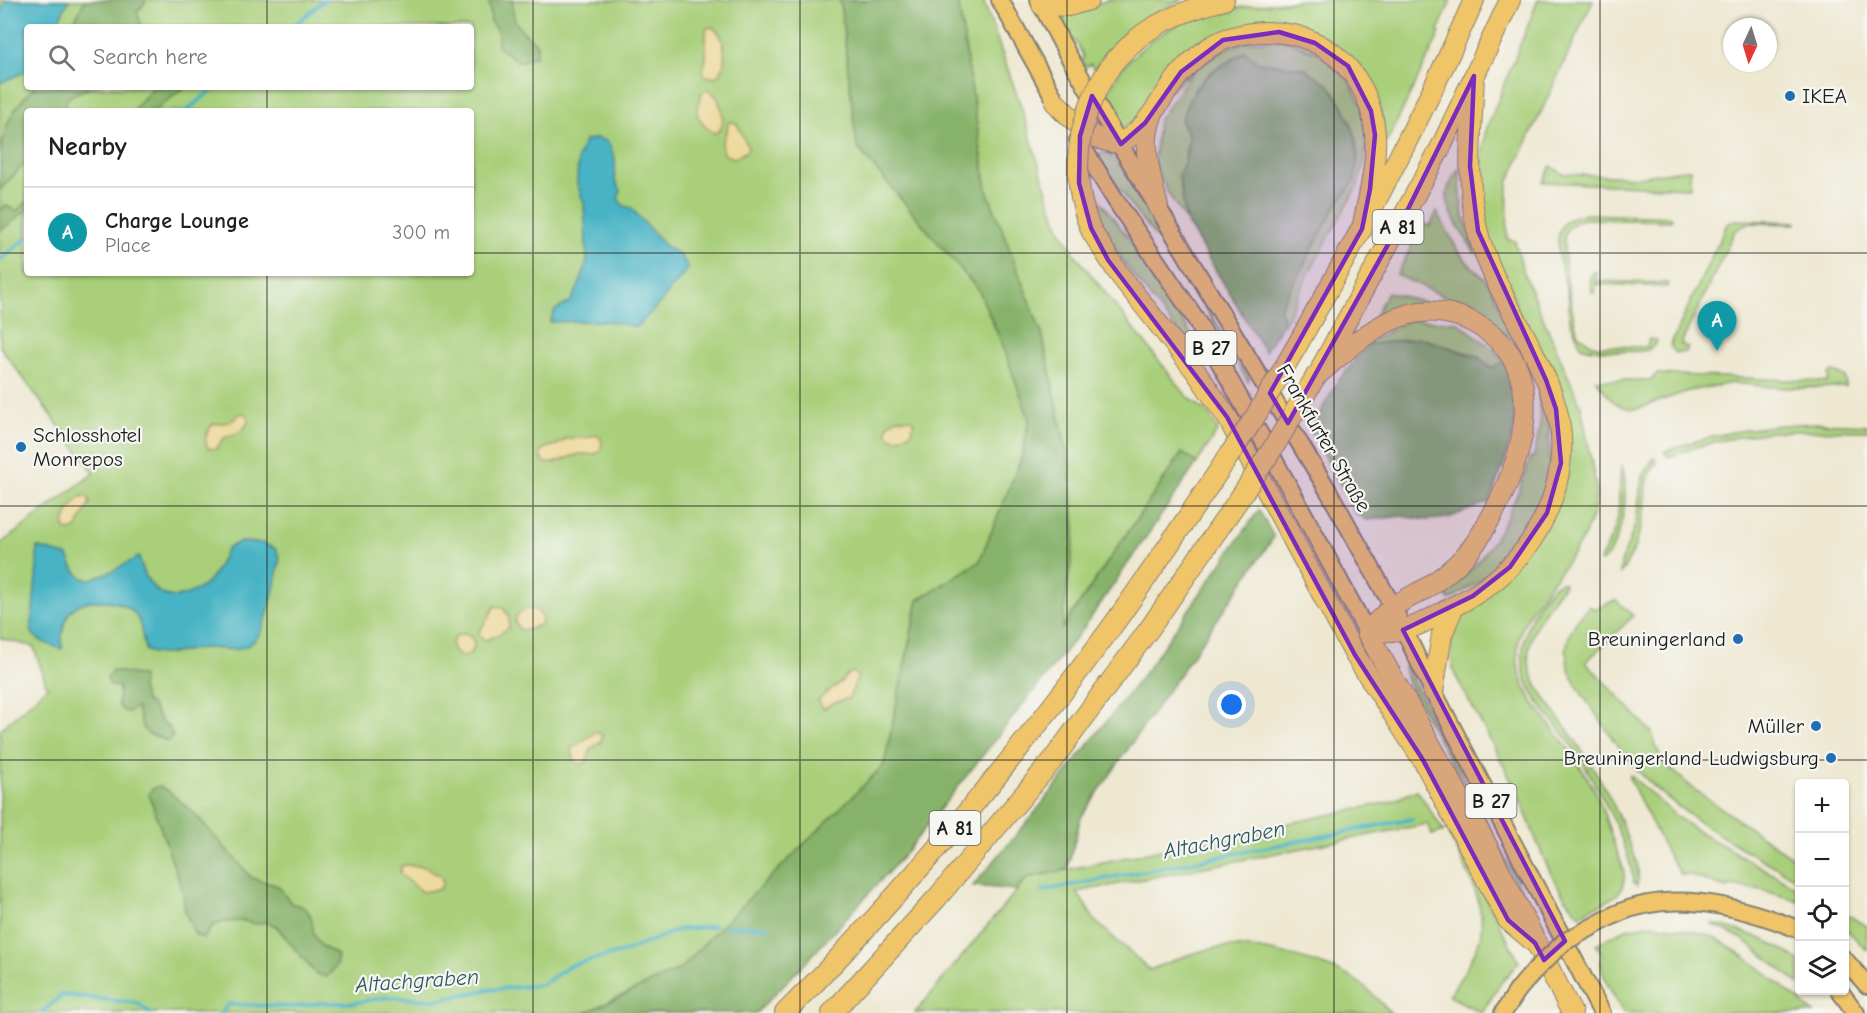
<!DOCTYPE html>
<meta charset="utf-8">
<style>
body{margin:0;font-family:"Comic Neue",sans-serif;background:#f6f6f6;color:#202124}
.controls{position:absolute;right:18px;bottom:18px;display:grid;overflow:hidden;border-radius:6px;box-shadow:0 2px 4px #0004}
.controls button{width:54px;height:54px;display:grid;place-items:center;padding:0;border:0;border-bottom:2px solid #e0e0e0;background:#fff;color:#202124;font:30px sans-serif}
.compass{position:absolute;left:1723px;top:18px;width:54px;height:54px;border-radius:50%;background:#fff;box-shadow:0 2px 4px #0004;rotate:184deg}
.you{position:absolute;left:1232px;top:705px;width:21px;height:21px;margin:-15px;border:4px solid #fff;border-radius:50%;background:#1a73e8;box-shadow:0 0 0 9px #1a73e833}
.badge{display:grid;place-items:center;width:39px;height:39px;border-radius:50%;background:#7c3aed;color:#fff;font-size:20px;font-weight:700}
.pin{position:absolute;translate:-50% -50px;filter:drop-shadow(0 2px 3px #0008)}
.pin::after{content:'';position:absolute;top:32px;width:21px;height:18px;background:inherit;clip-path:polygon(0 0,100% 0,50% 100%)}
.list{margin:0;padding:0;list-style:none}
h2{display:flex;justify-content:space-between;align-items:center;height:78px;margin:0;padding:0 24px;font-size:26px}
h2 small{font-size:20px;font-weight:400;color:#757577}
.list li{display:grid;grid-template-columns:39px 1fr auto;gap:18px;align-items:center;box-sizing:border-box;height:90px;padding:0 24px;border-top:2px solid #e0e0e0}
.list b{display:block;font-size:22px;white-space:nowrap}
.list p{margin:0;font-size:20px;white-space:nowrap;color:#757577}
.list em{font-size:20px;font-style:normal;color:#757577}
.icon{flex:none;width:33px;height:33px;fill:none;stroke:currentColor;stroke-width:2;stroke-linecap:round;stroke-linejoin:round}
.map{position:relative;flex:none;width:1867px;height:1013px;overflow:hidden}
.search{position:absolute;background:#fff;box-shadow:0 2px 4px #0004;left:24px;top:24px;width:450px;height:66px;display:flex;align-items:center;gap:15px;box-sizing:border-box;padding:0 21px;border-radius:6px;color:#757577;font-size:22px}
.panel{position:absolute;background:#fff;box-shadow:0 2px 4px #0004;left:24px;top:108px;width:450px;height:168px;border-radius:6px}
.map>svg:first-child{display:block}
.green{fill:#a9cf7a;stroke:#62764b;stroke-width:1.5;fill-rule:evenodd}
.forest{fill:#86b26a;stroke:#516743;stroke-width:1.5}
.sand{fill:#eeda9e;stroke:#857b5d;stroke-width:1.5}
.water{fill:#47b3c4;stroke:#326870;stroke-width:1.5}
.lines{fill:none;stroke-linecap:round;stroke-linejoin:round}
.stream{stroke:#47b3c4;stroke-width:4}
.primary-casing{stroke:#858276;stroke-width:20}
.highway-casing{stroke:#858276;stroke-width:22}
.primary{stroke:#f0c469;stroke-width:16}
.highway{stroke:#f0c469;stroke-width:20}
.primary-bridge-casing{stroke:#858276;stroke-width:20;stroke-linecap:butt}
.highway-bridge-casing{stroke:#858276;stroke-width:22;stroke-linecap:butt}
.primary-bridge{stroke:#f0c469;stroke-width:16}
.highway-bridge{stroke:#f0c469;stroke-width:20}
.marked{fill:#7b2cbf;fill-opacity:0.2;stroke:#7b2cbf;stroke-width:4.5;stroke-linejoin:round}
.grid{fill:none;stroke:#1c1c1c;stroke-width:1.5;stroke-opacity:0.55}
.poi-dot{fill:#1f6fb2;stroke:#f6f6f2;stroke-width:2}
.labels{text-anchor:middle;stroke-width:4.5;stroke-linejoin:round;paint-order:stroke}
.shield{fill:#f6f6f2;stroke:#5d5d5c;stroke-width:1.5}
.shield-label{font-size:20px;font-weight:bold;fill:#1c1c1c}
.poi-label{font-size:21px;fill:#1c1c1c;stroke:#f6f6f2;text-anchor:end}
.street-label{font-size:21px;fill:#1c1c1c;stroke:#f6f6f2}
.water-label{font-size:22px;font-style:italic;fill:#2d585f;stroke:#f6f6f2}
</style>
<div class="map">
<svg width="1867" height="1013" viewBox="0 0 1867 1013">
<rect width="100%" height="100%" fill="#f6f6f2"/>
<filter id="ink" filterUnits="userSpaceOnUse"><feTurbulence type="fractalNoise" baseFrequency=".0167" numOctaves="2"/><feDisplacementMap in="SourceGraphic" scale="12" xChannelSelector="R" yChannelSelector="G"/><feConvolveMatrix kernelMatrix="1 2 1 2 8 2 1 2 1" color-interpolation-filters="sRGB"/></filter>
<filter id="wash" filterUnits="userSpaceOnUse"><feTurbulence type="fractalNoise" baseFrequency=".008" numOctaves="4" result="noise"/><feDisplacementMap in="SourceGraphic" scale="24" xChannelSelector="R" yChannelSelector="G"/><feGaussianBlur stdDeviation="1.35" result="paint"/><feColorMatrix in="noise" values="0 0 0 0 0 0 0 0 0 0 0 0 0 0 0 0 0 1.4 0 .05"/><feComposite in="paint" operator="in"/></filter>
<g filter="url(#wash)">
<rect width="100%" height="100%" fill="#eee8d1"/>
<g class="green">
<path d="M 0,0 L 840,0 L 857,147 L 979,291 L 1003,346 L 1029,419 L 1022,457 L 979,562 L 918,600 L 884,765 L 682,968 L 585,1013 L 0,1013 L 0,730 L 47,687 L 34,647 L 0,638 L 0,544 L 94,473 L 0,347 ZM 27,27 L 471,27 L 471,87 L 27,87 ZM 27,111 L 471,111 L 471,273 L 27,273 Z"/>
<path d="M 958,0 L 983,0 L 1022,109 L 1051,205 L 1061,231 L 1077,257 L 1186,395 L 1209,414 L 1218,430 L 1197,463 L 1182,453 L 1061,630 L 1075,530 L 1069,462 L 1042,334 L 987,190 Z"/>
<path d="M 1108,0 L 1183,0 C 1154,11 1131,28 1110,51 L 1108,49 L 1094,70 L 1091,64 L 1085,67 L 1082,61 L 1083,56 C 1081,52 1079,45 1075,42 C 1065,32 1061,31 1063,15 L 1070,14 Z"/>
<path d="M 1301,0 L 1451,0 L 1438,31 L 1440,33 L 1387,142 L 1385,141 L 1380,109 L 1359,69 L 1249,25 L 1133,121 L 1124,127 L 1119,125 L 1104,100 L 1120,71 L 1129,60 L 1150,41 L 1166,31 L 1183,22 L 1221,10 Z"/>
<path d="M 1538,0 L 1593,0 L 1508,183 L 1507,239 L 1515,241 L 1524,274 L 1581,406 L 1596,486 C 1599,564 1504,598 1519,669 C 1525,701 1552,724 1569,750 C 1578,764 1589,778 1596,793 C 1604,811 1609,831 1616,849 C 1621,863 1630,879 1619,892 C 1610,903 1592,907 1580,915 C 1547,882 1536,834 1517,793 C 1498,752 1476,715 1455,675 C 1446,647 1451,627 1472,606 L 1567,477 L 1515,302 L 1490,243 L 1481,206 L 1480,175 L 1485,133 Z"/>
<path d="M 1283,40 L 1321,54 L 1349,81 L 1362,105 L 1366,140 L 1365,160 L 1358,185 L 1309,273 L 1284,324 L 1280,308 L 1335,207 L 1354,182 L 1358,157 L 1304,68 L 1257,62 L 1245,52 L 1212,71 L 1194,89 L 1185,160 L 1179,176 L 1186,221 L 1169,195 L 1154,163 L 1158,121 L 1193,71 L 1222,50 L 1246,41 Z"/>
<path d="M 1106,152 L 1116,153 L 1121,163 L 1120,164 L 1244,368 L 1250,378 L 1248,382 L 1184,271 L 1137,214 L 1095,154 L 1105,153 L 1112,156 L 1112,155 Z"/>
<path d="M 1551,166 L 1563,174 L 1639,177 L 1690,169 L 1690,188 L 1543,182 Z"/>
<path d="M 1459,168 L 1462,209 L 1476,254 C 1467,240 1446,212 1447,194 C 1447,186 1456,175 1459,168 Z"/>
<path d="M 1092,190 L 1134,245 L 1173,304 L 1204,357 L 1201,362 C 1189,346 1177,330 1164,314 C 1131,273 1103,243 1092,190 Z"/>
<path d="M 1437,212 L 1457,249 L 1466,261 L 1489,283 L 1520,348 L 1495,324 L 1461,309 L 1450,299 L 1397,275 L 1423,224 L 1430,226 Z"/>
<path d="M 1587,214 L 1672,217 L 1671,221 L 1585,219 C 1578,220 1570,225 1566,232 C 1559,244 1573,318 1578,334 L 1589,343 L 1596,346 L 1647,347 L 1649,339 L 1657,340 C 1655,345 1653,348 1648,350 C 1636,353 1592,351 1581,346 C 1577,337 1573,328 1570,319 C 1568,312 1569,307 1569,300 C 1566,281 1553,248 1560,230 C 1564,218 1576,215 1587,214 Z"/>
<path d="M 1735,220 L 1796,222 L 1796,224 L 1751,223 L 1744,225 L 1735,231 L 1681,344 L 1688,348 L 1686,352 L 1676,353 L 1670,346 L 1727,224 Z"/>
<path d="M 1592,272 L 1596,272 L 1596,281 L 1668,283 L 1668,287 L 1596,284 L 1595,293 L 1592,292 L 1590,278 Z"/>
<path d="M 1387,292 L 1431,304 L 1372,323 Z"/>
<path d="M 1408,320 L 1457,322 L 1496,351 L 1504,363 L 1493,368 L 1478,357 L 1421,338 L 1365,345 Z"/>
<path d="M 1833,372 L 1845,376 L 1846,387 L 1781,388 L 1733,383 L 1688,391 L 1637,409 C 1614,409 1609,396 1596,380 L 1650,380 L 1657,374 L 1828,382 L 1829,374 Z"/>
<path d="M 1539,393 L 1549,427 L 1550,460 L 1552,460 L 1543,500 L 1522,540 L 1487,577 L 1449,600 L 1445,592 C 1491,560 1514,508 1531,457 L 1534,457 L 1540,426 Z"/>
<path d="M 1821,423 L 1867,425 L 1867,431 C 1794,429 1738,429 1669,457 L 1664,452 C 1715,432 1766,424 1821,423 Z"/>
<path d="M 1654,458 L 1657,463 C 1643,477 1646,493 1644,511 C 1642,528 1632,561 1620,573 L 1621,563 L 1636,523 L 1642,476 Z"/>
<path d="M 1621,465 C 1632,485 1621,550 1601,562 L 1600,560 L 1613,534 L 1618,517 Z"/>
<path d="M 1560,582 L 1563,582 L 1564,585 C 1503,661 1529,675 1577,743 C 1598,773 1616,806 1628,841 C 1633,854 1642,871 1637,885 L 1633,882 C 1632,847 1589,769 1568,740 C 1554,721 1532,700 1525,676 C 1516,645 1533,599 1560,582 Z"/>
<path d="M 1616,600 L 1633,616 L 1586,662 L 1652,733 L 1661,760 L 1695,790 L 1799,862 L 1799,880 C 1737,846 1667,810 1622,752 C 1613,740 1605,727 1596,714 C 1582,694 1563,672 1567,645 C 1569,629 1579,618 1589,606 L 1594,609 Z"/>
<path d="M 1406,666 L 1535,915 L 1538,921 L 1535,922 L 1484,822 L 1408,683 L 1404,667 Z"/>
<path d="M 1630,775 L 1677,817 L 1696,830 L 1799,889 L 1799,901 L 1762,890 L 1730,886 L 1729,888 C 1712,886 1696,873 1681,875 L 1667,853 L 1629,778 Z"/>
<path d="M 1417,790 L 1444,831 L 1432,835 L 1427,824 L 1077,892 L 1095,921 L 1150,970 C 1173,960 1199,949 1225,947 C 1258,944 1335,964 1361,984 C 1372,993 1381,1003 1391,1013 L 915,1013 L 1027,878 L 1390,802 Z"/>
<path d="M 1452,833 L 1519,962 L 1500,984 L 1482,1013 L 1449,996 C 1460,978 1474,958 1480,938 C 1488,906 1463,862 1449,835 Z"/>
<path d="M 1845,913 L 1867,926 L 1867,950 L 1845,928 Z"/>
<path d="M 1712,923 C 1742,931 1775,941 1799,961 L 1799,984 L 1743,939 L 1711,924 Z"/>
<path d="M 1652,924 C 1669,926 1687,930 1701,933 C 1729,938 1790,994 1814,1013 L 1624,1013 C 1615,997 1597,973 1602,954 L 1596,944 L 1626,929 Z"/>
</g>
<g class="forest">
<path d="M 85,0 L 147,0 L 137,12 L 142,27 L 71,27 Z"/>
<path d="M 489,0 L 513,0 C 511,23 520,30 537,44 L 536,56 L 519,62 L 498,47 L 498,32 L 491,23 Z"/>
<path d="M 840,0 L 958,0 L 987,190 L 1042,334 L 1069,462 L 1075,530 L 1062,629 L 1182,453 L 1197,463 L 1085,626 L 903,856 L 807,961 L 756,1013 L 585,1013 L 682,968 L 711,936 L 884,765 L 918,600 L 979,562 L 1022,457 L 1029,419 L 1003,346 L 979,291 L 857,147 Z"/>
<path d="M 1245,52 L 1257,62 L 1304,68 L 1328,84 L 1343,105 L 1355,134 L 1358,157 L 1354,182 L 1335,207 L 1280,308 L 1283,322 L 1265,352 L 1186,221 L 1179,176 L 1185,160 L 1189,135 L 1181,122 C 1191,83 1212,71 1245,52 Z"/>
<path d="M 35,87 L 92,87 C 79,93 65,93 64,111 L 27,111 L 27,161 L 0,190 C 0,145 0,118 35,87 Z"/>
<path d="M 153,87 L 185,87 L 154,111 L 133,111 Z"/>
<path d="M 27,202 L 27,210 L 0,231 L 0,211 L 6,205 L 16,211 Z"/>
<path d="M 1421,338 L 1478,357 L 1492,368 L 1504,363 L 1510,375 L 1516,399 L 1514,430 L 1504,464 L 1489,502 L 1448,518 L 1427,520 L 1402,516 L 1367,520 L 1356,514 L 1310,430 L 1338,381 L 1366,347 L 1365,345 Z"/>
<path d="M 1259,510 L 1274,537 L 1081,817 L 1067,870 L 1027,878 L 1016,890 L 973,886 L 1033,815 L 1143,675 Z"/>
<path d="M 112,670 L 142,676 L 142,687 L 145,701 L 152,706 L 161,721 L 169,728 L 173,736 L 168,742 C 162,738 155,737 149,734 C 140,729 140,715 136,707 L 129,712 L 123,711 L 118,705 L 119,687 L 110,685 L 107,678 Z"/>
<path d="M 159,786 L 167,790 L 193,812 L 252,878 L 278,886 L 292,904 C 322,908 305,930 321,945 C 325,949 333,952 338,955 L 336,966 L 327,977 L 316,974 L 276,926 L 266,922 L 256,924 L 244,921 L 224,922 L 214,925 L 204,938 L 195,935 L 185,912 L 183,892 L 149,795 L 152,789 Z"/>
</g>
<g class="sand">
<path d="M 712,27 C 726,34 728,63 719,75 L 713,77 L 705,76 L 703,70 L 706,59 L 706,32 L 707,28 Z"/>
<path d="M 709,90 C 721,96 729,125 716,133 C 709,132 698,121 697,112 C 697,106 701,98 702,92 Z"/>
<path d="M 731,121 L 737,124 L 748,147 L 747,151 L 735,158 L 725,155 C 717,141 728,137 728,123 Z"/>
<path d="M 245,413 L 249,421 L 242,431 L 224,438 L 216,449 L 208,448 C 203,440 207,431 213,424 L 230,422 L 240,414 Z"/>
<path d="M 897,418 L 911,419 L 914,422 L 912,432 L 898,439 L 890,437 L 887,433 L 888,425 Z"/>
<path d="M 594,435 L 600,437 L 602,443 L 600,452 C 591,457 585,452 576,455 C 566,457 542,474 540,453 L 545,448 L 557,445 L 568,438 L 587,438 Z"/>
<path d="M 82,496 L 88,497 L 90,502 C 87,512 80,517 77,528 L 71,531 L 65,530 C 61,519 73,503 82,496 Z"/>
<path d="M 495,606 L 503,608 L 509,616 L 509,628 C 503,631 490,641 483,640 L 478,634 Z"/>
<path d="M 528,608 C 537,609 544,614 541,624 L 529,630 L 520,630 L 515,622 L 516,616 Z"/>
<circle cx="463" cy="645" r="11"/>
<path d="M 852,672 L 858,676 L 849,698 L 833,703 L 823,709 L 818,701 C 824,693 830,691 837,685 C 843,681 845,675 852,672 Z"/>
<path d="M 596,732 L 602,735 L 601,742 L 591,749 L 586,763 L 578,764 L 575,761 L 571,749 Z"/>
<path d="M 407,865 L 426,867 L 441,877 L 443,883 L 440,889 L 422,892 L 400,874 L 401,866 Z"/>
</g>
<g class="water">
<path d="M 6,0 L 69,0 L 55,27 L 27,27 L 27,71 L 0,83 L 0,15 Z"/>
<path d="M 597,138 L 608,142 L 615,158 L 615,180 L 621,191 L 618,199 L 624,206 L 631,208 L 665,246 L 680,255 L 689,268 C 671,288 657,310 636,327 L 606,321 L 550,322 L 555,310 L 570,302 L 579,286 L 587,262 L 584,203 L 577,184 L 578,159 L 584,141 Z"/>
<path d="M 240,542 L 263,543 L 276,549 L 280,558 C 276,578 268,629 254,641 C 250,645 243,648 237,649 C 227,651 216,648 205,648 C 185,649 167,659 146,651 C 141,639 143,622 133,612 C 125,604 113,601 102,601 C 69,599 61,620 62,649 C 50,645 37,642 31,631 L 37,566 L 37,547 L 68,556 C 79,583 84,583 110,572 C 120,567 130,562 139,556 C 144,582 161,606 190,593 C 196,590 202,588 207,583 C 217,572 221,560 228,547 Z"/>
</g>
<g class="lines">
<g class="stream">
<path d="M 292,27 L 325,0"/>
<path d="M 186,111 L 216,87"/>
<path d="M 0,260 L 27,238"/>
<path d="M 1042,891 L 1412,819"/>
<path d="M 726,926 L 769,927"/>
<path d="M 41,1013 L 62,995 L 137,1003 L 150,1013"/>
<path d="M 221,1013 L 229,1004 L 292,1007 L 321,1003 L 353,1003 L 387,997 L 435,1000 L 487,990 L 541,985 L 571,965 L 627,951 L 677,930 L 715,926"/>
</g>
</g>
</g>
<g filter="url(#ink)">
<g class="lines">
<defs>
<g id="primary">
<path d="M 1000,0 L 1062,112"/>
<path d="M 1039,0 L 1068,55 L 1119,143 L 1329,492 L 1393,607 L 1433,691 L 1602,1013"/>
<path d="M 1078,140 L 1120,207 L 1194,316 L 1293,494 L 1367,632"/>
<path d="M 1616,914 C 1673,888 1744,907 1800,930"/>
<path d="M 1844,959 L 1867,985"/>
<path d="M 1839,990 L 1856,1013"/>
<path d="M 1503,1013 L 1518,990 L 1534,971"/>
</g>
<g id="highway">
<path d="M 1042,5 L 1069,6 L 1089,0"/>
<path d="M 1115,60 C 1125,51 1135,39 1146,32 C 1170,16 1196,7 1224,0"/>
<path d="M 1055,102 C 1075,121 1090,142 1119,143 C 1144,133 1156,106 1171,86 C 1181,71 1195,57 1210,47 C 1233,32 1267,29 1294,35 C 1341,47 1371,86 1375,134 C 1377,166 1368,199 1362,229"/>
<path d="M 1152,116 C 1140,146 1151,176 1158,207"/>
<path d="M 1092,232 L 1119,274 L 1197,373 L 1227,417 L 1355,655 L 1423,760 L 1508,920 L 1535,943"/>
<path d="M 1295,349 C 1359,235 1421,120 1474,0"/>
<path d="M 1322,366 L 1441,147 L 1510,0"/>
<path d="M 1316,376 C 1343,354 1371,325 1406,315 C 1428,308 1455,312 1476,324 C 1558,369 1520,470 1482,533 C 1468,557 1448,574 1425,589 C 1414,595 1403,600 1393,607 C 1384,614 1375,624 1367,632"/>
<path d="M 1367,632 C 1378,631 1391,632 1403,630 C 1419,626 1434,617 1448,609 C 1467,600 1486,589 1501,575 C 1547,534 1573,468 1556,407 C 1538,345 1493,293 1477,229 C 1465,179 1472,127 1474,76"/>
<path d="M 1367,632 L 1485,842 L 1572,1013"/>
<path d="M 1433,691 L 1442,634 L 1454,606"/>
<path d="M 785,1013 C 903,895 1009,766 1108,632 C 1148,577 1186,520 1224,463"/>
<path d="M 832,1013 L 937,898 L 1052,761 L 1150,628 L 1239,499"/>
</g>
</defs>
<use href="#primary" class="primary-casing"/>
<use href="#highway" class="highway-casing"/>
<use href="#primary" class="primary"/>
<use href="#highway" class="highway"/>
<defs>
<path id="primary-bridge" d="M 1534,971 L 1564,942 L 1616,914"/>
<g id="highway-bridge">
<path d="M 1092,232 C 1066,174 1078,110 1115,60"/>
<path d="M 1224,463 L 1255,417 L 1295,349"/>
<path d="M 1239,499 L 1275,445 L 1316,376"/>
</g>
</defs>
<use href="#primary-bridge" class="primary-bridge-casing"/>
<use href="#highway-bridge" class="highway-bridge-casing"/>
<use href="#primary-bridge" class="primary-bridge"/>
<use href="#highway-bridge" class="highway-bridge"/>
</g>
</g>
<path class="marked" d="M 1279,32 L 1315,43 L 1348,66 L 1371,111 L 1375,135 L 1370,189 L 1362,229 L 1270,393 L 1288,423 L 1409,207 L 1474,76 L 1470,166 L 1478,231 L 1546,380 L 1556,409 L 1561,463 L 1547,513 L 1510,567 L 1473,596 L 1403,630 L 1565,941 L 1544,960 L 1535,943 L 1508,920 L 1423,760 L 1355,655 L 1227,417 L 1108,260 L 1091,228 L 1079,183 L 1080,136 L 1092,96 L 1121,144 L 1145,123 L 1181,72 L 1223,40 Z"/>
<path class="grid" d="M 267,0 L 267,27M 533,0 L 533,1013M 800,0 L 800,1013M 1067,0 L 1067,1013M 1334,0 L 1334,1013M 1600,0 L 1600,1013M 267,87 L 267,111M 0,253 L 27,253M 471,253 L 1867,253M 267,273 L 267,1013M 0,506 L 1867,506M 0,760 L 1867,760"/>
<g class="poi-dot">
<circle cx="1790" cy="96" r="6"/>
<circle cx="21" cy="447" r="6"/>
<circle cx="1738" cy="639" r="6"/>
<circle cx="1816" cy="726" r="6"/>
<circle cx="1831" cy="758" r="6"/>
</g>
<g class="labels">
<g class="shield">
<rect x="1372.5" y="210" width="51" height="34" rx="4.5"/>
<rect x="1185.5" y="331" width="51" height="34" rx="4.5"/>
<rect x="1465.5" y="784" width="51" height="34" rx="4.5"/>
<rect x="929.5" y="811" width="51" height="34" rx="4.5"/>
</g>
<g class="shield-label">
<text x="1398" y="234">A 81</text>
<text x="1211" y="355">B 27</text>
<text x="1491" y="808">B 27</text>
<text x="955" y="835">A 81</text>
</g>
<g class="poi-label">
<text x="1802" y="103" text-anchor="start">IKEA</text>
<text x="33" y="442" text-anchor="start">Schlosshotel<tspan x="33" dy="24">Monrepos</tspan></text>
<text x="1726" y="646">Breuningerland</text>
<text x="1804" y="733">Müller</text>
<text x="1819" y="765">Breuningerland Ludwigsburg</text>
</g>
<g class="street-label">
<text transform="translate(1324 438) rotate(60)" y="7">Frankfurter Straße</text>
</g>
<g class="water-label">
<text transform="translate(1224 839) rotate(-11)" y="8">Altachgraben</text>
<text transform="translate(417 980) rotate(-4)" y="8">Altachgraben</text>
</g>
</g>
</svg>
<div class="controls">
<button>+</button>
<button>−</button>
<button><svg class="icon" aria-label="locate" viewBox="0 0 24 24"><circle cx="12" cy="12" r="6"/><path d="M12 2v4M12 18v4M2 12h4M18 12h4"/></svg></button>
<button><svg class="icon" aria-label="layers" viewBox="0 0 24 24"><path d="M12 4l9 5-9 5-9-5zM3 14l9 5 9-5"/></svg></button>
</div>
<svg class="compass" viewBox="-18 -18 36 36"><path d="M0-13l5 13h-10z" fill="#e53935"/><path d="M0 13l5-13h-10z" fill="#757577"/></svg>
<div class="you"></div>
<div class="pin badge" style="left:1717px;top:351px;background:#0f9aa8">A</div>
<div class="search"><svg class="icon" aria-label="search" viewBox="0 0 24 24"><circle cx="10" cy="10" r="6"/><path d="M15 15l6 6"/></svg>Search here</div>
<section class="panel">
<h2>Nearby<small></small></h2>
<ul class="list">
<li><span class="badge" style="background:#0f9aa8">A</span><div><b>Charge Lounge</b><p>Place</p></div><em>300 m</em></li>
</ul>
</section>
</div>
